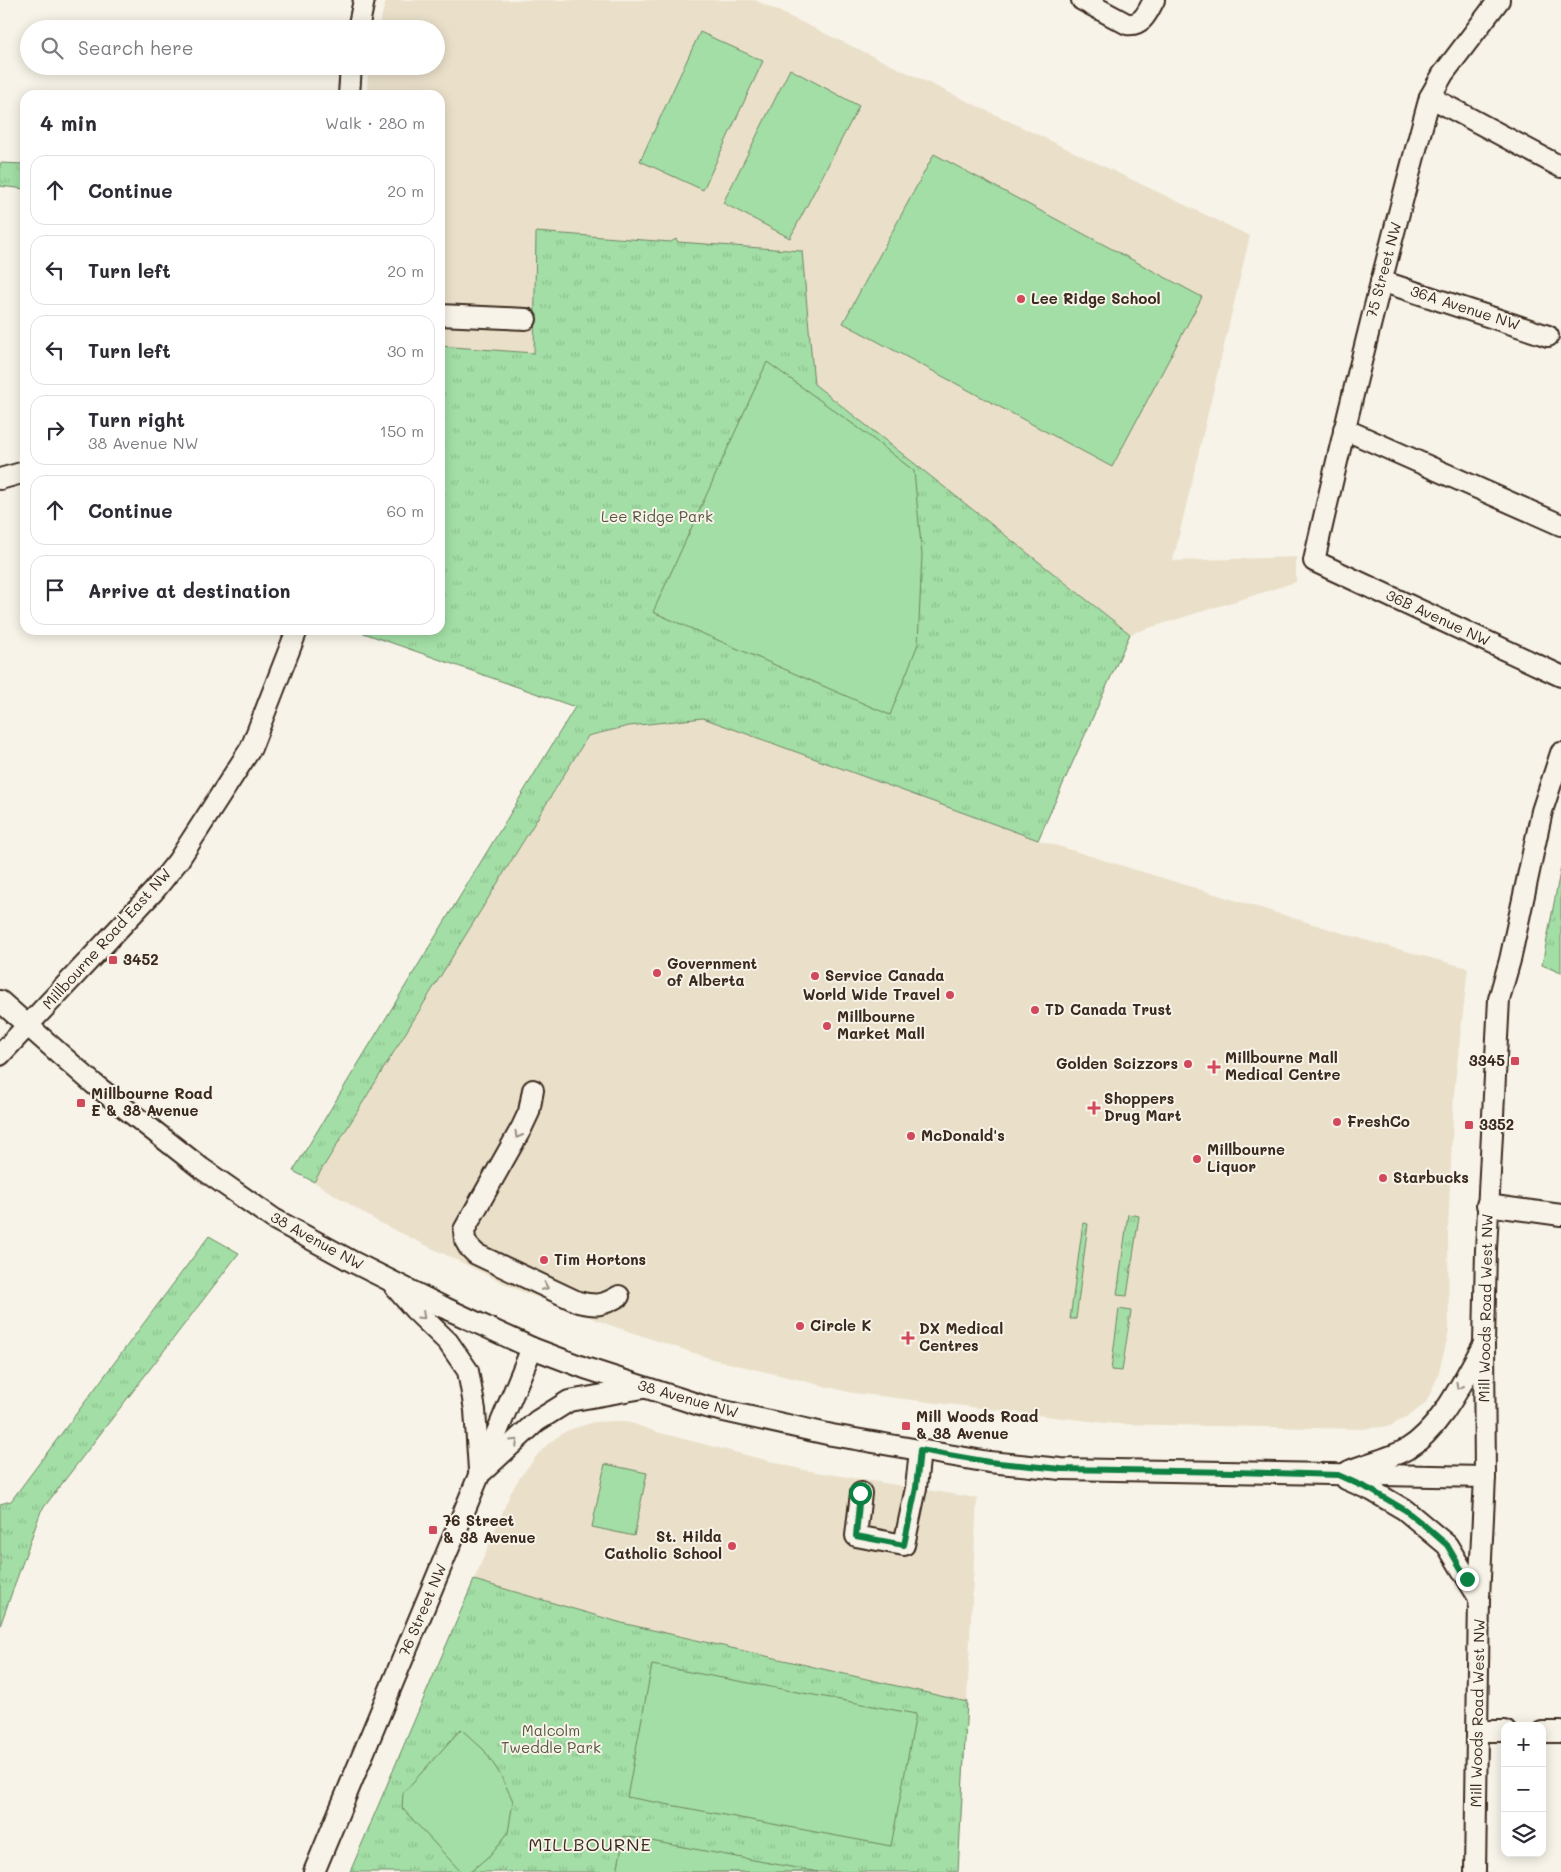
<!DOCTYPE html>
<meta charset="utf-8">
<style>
body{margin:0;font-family:Mali,sans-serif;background:#f7f7f7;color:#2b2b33}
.controls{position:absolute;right:15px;bottom:15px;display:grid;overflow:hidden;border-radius:10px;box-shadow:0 2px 12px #0003}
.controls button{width:45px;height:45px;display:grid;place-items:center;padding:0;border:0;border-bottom:1px solid #e1e1e2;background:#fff;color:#2b2b33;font:25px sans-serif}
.stop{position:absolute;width:15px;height:15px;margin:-11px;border:4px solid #0b8043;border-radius:50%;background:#fff}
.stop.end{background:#0b8043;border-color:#fff;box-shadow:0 1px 5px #0008}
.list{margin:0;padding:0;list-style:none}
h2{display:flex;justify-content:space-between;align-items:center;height:65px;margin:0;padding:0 20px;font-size:21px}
h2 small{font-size:16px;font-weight:400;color:#7c7c81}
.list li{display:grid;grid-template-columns:32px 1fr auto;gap:15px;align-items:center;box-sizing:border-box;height:70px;margin:0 10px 10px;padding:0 10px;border:1px solid #e1e1e2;border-radius:15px}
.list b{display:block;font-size:19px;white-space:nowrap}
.list p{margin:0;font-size:16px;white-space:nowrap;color:#7c7c81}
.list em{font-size:16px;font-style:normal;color:#7c7c81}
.icon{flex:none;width:28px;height:28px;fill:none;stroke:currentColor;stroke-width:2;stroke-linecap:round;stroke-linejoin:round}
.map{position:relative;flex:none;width:1561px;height:1872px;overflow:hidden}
.search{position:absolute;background:#fff;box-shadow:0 2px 12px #0003;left:20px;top:20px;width:425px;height:55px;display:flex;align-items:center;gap:12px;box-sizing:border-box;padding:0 18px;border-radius:28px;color:#7c7c81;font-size:19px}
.panel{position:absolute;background:#fff;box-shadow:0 2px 12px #0003;left:20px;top:90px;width:425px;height:545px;border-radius:15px}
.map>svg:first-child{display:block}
.built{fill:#eae0ca}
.grass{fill:url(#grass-tufts);stroke:#6e8462}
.garden{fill:#a2dea5;stroke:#6e8462}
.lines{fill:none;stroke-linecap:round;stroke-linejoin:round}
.minor-casing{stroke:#3b2a1e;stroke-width:24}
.minor{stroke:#f7f3e8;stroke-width:20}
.oneway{stroke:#998e83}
.route{stroke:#0b8043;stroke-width:6}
.poi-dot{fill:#d1495b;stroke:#f7f3e8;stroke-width:2}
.labels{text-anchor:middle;stroke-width:4;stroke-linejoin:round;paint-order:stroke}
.street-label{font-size:15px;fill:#3b2a1e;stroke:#f7f3e8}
.poi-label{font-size:15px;font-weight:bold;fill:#3b2a1e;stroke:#f7f3e8;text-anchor:start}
.park-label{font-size:15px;fill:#555740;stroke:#f7f3e8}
.quarter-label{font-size:18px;letter-spacing:1px;fill:#3b2a1e;stroke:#f7f3e8}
</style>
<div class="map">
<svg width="1561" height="1872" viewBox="0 0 1561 1872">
<defs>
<pattern id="grass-tufts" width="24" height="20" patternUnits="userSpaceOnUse" patternTransform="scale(1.25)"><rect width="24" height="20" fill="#a2dea5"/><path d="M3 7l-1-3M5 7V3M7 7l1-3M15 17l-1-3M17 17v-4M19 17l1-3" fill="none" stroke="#8cbf8e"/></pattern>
</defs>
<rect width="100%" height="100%" fill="#f7f3e8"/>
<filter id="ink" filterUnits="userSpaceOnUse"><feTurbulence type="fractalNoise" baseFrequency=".02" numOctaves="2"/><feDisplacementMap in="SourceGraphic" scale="10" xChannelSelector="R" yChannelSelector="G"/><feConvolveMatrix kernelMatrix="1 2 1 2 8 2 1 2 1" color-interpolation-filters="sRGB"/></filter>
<g filter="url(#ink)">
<g class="built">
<path d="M 386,0 L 755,0 L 1250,236 L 1173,561 L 1296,557 L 1296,582 L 1130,634 L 814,384 L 802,251 L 536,232 L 534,353 L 440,346 L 440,95 L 367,95 L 368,66 L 436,66 L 436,29 L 378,29 Z"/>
<path d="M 703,718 L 1038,840 L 1372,942 L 1468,968 L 1454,1093 L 1448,1231 L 1449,1331 L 1438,1376 L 1426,1403 L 1412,1414 L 1390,1426 L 1362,1429 L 1114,1424 L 853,1393 L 712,1359 L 615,1327 L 520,1291 L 378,1222 L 314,1182 L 588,737 L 629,726 Z"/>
<path d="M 614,1421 L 631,1423 L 657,1432 L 804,1470 L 977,1498 L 967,1702 L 622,1623 L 474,1580 L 511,1492 L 520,1477 L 539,1453 L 549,1443 L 566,1431 L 594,1422 Z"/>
</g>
<g class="grass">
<path d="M 0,163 L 25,164 L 25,189 L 0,186 Z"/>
<path d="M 536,232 L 671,242 L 676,239 L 678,242 L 802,251 L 814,384 L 1130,634 L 1038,840 L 703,718 L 629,726 L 588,736 L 314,1182 L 293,1171 L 575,707 L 355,630 L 440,630 L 440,346 L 534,353 Z"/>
<path d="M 1561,867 L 1561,973 L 1542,965 Z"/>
<path d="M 1128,1214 L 1139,1216 L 1127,1296 L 1117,1295 Z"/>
<path d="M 1083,1223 L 1088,1224 L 1076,1319 L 1070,1319 Z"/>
<path d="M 209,1236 L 239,1253 L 41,1511 L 0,1626 L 0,1504 L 11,1501 Z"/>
<path d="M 1119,1309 L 1131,1311 L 1122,1371 L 1111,1370 Z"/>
<path d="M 474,1580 L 622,1623 L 967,1702 L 958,1872 L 350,1872 Z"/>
</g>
<g class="garden">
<path d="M 700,32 L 763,61 L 703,190 L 640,161 Z"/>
<path d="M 790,69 L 859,106 L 790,238 L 723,203 Z"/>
<path d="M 934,154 L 1202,297 L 1112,467 L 843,323 Z"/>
<path d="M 767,362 L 864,432 L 914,471 L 922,555 L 918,644 L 890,715 L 653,612 Z"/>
<path d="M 605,1464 L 647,1473 L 634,1536 L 592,1527 Z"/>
<path d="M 652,1665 L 916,1714 L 891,1846 L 627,1797 Z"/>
<path d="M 461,1729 L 484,1750 L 500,1774 L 513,1801 L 508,1833 L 490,1855 L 470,1872 L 461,1872 L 402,1808 L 403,1793 Z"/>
<path d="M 624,1836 L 818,1872 L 617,1872 Z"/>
</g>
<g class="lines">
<defs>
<g id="minor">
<path d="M 1082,0 L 1127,24 C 1143,26 1148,11 1154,0"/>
<path d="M 1499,0 L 1443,74 L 1430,97 C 1388,251 1349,405 1314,561 L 1561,676"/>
<path d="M 358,29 L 364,0"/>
<path d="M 349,95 L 351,66"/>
<path d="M 1430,97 L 1561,167"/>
<path d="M 1381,281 L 1548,336"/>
<path d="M 440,315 L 526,319"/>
<path d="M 1344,429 L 1561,525"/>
<path d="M 0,479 L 25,472"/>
<path d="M 0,1001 L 94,1084 L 201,1168 L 274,1219 L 353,1262 L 445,1308 L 532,1348 L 585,1368 L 706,1407 L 832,1435 L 989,1462 L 1061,1469 L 1485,1477"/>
<path d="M 0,1055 L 154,891 L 178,861 L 251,748 L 297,630"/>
<path d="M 533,1090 L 529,1112 L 521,1129 L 464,1230 L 465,1240 L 469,1247 L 476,1254 L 578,1302 C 596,1306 602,1306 619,1296"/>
<path d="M 1487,1205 L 1561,1215"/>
<path d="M 395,1287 L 414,1309 L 448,1342 L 468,1371 L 475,1410 L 479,1470"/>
<path d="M 483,1471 L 537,1421 L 569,1401 L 643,1388"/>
<path d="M 1349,1471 C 1366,1464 1391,1458 1407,1449 C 1442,1428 1464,1378 1484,1344"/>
<path d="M 1346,1479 L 1371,1490 L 1405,1510 L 1447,1545 L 1479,1598"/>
<path d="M 861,1493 L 856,1536 L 904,1545 L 916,1488 L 920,1450"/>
<path d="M 1478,1731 L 1505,1731"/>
<path d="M 1542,1732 L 1561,1732"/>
<path d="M 314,1872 L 532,1348"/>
<path d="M 1475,1872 L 1479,1598 L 1485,1477 L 1484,1344 L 1486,1250 L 1499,999 L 1510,960 L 1542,811 L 1561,753"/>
</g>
</defs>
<use href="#minor" class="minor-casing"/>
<use href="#minor" class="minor"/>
</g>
<defs><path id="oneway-chevron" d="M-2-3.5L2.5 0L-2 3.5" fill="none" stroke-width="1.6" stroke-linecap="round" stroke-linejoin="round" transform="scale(1.25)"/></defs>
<g class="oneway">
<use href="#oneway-chevron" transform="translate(518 1135) rotate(120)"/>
<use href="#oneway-chevron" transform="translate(545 1287) rotate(25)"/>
<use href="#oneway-chevron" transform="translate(422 1316) rotate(43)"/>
<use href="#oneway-chevron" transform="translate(1459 1386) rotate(120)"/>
<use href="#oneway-chevron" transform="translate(515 1442) rotate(-43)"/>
</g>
</g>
<g class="lines" filter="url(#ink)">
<path class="route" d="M 860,1493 L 856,1536 L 904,1545 L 916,1488 L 920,1450 L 989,1462 L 1061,1469 L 1235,1472 L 1338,1475 L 1371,1490 L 1405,1510 L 1424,1525 L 1447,1545 L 1467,1579"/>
</g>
<g class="poi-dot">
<circle cx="1021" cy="299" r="5"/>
<rect x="108" y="955" width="10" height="10" rx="2.5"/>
<circle cx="657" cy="973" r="5"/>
<circle cx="815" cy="976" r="5"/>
<circle cx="950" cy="995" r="5"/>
<circle cx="1035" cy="1010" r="5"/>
<circle cx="827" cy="1026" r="5"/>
<rect x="1510" y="1056" width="10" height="10" rx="2.5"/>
<circle cx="1188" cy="1064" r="5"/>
<path d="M1211.5 1059.5h5v5h5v5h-5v5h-5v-5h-5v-5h5z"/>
<rect x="76" y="1098" width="10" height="10" rx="2.5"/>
<path d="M1091.5 1100.5h5v5h5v5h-5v5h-5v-5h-5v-5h5z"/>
<circle cx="1337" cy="1122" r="5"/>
<rect x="1464" y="1120" width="10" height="10" rx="2.5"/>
<circle cx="911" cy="1136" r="5"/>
<circle cx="1197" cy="1159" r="5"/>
<circle cx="1383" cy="1178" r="5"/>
<circle cx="544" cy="1260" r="5"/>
<circle cx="800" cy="1326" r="5"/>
<path d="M905.5 1330.5h5v5h5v5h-5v5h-5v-5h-5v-5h5z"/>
<rect x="901" y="1421" width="10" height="10" rx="2.5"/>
<rect x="428" y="1525" width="10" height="10" rx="2.5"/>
<circle cx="732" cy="1546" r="5"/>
</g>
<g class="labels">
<g class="street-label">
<text transform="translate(1384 270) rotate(-75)" y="5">75 Street NW</text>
<text transform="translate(1465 308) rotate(18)" y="5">36A Avenue NW</text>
<text transform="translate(1438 618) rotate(25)" y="5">36B Avenue NW</text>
<text transform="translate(107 939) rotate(-48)" y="5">Millbourne Road East NW</text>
<text transform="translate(317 1241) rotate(29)" y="5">38 Avenue NW</text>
<text transform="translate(1486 1308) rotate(-89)" y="5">Mill Woods Road West NW</text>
<text transform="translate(688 1399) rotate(16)" y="5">38 Avenue NW</text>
<text transform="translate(423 1610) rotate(-67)" y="5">76 Street NW</text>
<text transform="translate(1478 1713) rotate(-89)" y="5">Mill Woods Road West NW</text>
</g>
<g class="poi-label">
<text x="1031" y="304">Lee Ridge School</text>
<text x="123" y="965">3452</text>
<text x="667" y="969">Government<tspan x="667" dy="17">of Alberta</tspan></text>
<text x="825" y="981">Service Canada</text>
<text x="940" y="1000" text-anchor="end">World Wide Travel</text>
<text x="1045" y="1015">TD Canada Trust</text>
<text x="837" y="1022">Millbourne<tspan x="837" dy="17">Market Mall</tspan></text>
<text x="1225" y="1063">Millbourne Mall<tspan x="1225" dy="17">Medical Centre</tspan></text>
<text x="1505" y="1066" text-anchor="end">3345</text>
<text x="1178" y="1069" text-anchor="end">Golden Scizzors</text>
<text x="91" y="1099">Millbourne Road<tspan x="91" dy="17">E &amp; 38 Avenue</tspan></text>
<text x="1104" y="1104">Shoppers<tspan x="1104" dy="17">Drug Mart</tspan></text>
<text x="1347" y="1127">FreshCo</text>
<text x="1479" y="1130">3352</text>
<text x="921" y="1141">McDonald's</text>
<text x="1207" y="1155">Millbourne<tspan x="1207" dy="17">Liquor</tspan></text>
<text x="1393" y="1183">Starbucks</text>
<text x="554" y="1265">Tim Hortons</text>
<text x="810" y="1331">Circle K</text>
<text x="919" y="1334">DX Medical<tspan x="919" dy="17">Centres</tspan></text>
<text x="916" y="1422">Mill Woods Road<tspan x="916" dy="17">&amp; 38 Avenue</tspan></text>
<text x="443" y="1526">76 Street<tspan x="443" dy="17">&amp; 38 Avenue</tspan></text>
<text x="722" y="1542" text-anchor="end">St. Hilda<tspan x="722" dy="17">Catholic School</tspan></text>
</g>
<g class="park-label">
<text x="657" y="522">Lee Ridge Park</text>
<text x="551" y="1736">Malcolm<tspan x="551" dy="17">Tweddle Park</tspan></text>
</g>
<g class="quarter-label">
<text x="590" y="1851">MILLBOURNE</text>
</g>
</g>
</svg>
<div class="controls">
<button>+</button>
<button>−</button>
<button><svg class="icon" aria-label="layers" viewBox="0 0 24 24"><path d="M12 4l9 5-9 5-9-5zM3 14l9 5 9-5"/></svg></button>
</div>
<div class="stop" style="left:860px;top:1493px"></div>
<div class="stop end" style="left:1467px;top:1579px"></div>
<div class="search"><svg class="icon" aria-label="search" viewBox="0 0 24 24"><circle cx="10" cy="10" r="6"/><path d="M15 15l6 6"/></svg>Search here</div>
<section class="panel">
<h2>4 min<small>Walk · 280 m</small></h2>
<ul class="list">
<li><svg class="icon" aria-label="ahead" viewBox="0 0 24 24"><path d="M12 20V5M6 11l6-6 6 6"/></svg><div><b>Continue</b></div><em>20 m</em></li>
<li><svg class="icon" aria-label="left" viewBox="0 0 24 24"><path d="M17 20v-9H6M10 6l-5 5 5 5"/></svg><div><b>Turn left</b></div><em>20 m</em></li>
<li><svg class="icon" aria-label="left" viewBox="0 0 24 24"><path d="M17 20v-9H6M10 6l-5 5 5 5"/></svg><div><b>Turn left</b></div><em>30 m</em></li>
<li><svg class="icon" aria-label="right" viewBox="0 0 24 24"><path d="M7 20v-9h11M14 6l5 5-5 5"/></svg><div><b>Turn right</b><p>38 Avenue NW</p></div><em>150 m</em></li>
<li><svg class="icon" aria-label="ahead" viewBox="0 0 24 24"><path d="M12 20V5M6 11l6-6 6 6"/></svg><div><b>Continue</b></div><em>60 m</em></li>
<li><svg class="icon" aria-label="arrive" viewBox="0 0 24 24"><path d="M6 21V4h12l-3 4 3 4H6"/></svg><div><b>Arrive at destination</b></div></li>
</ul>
</section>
</div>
